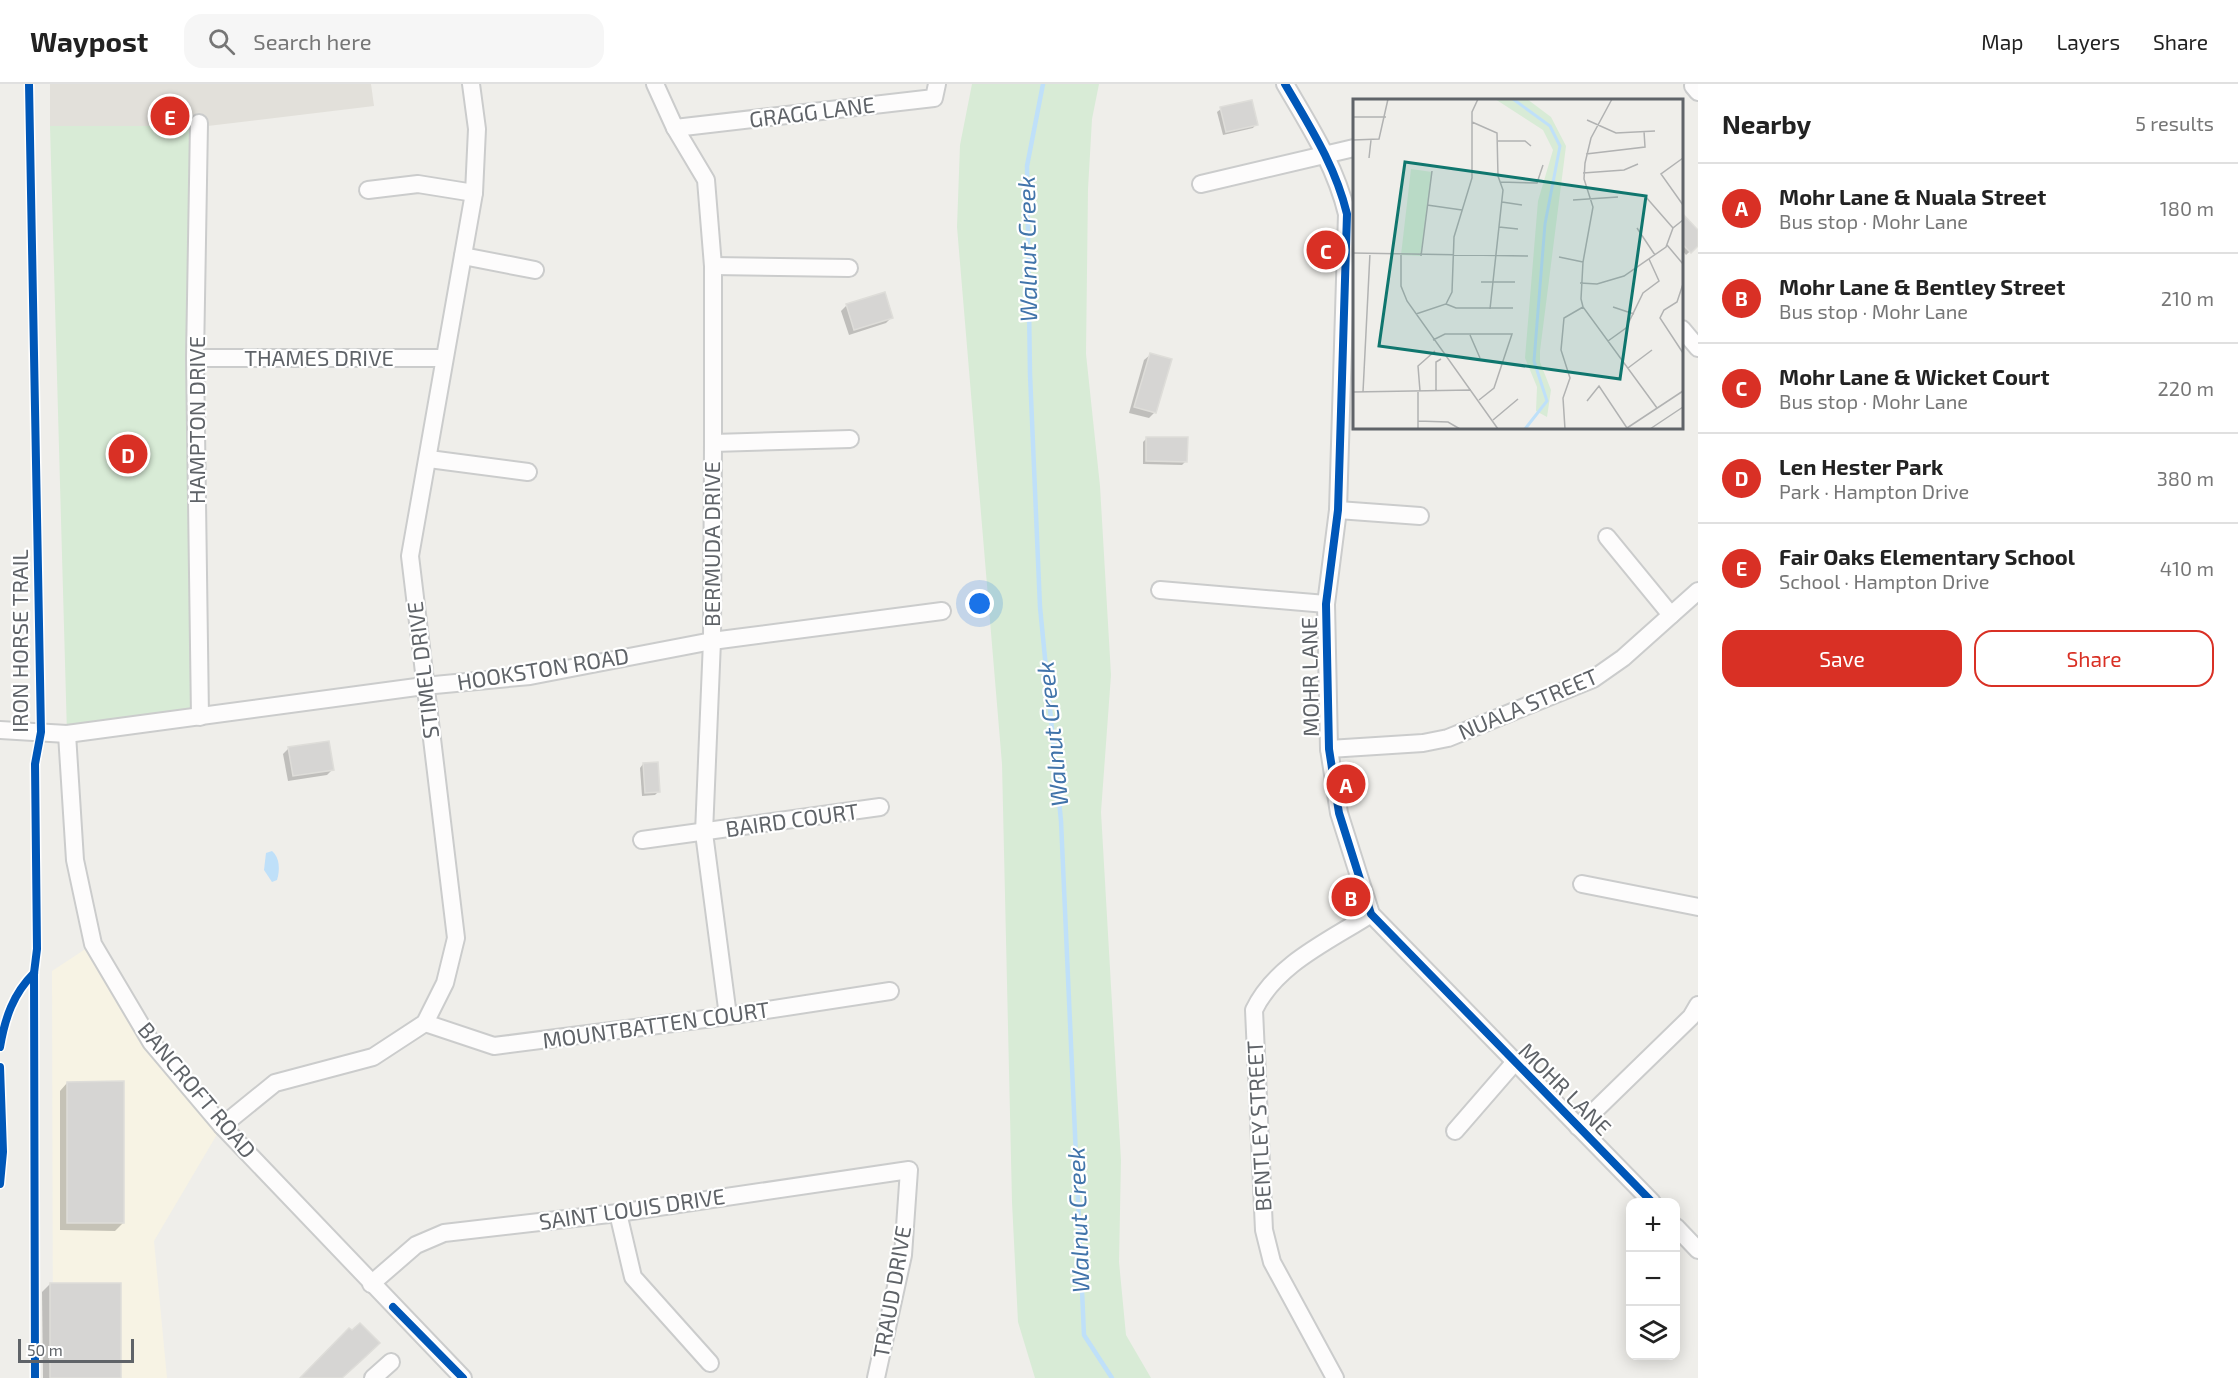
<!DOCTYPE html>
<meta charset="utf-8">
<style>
body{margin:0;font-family:"Exo 2",sans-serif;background:#f6f6f6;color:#222}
.controls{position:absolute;right:18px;bottom:18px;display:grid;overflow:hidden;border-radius:12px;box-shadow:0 3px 15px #0003}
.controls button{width:54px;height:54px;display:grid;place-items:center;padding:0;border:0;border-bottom:2px solid #e0e0e0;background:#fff;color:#222;font:30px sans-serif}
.scale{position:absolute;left:18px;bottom:15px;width:116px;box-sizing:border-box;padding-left:6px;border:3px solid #5f6368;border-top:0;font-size:16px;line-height:21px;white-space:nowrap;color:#5f6368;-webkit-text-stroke:4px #fff;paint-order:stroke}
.you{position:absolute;left:980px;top:520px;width:21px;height:21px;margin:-15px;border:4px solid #fff;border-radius:50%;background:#1a73e8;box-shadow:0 0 0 9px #1a73e833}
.badge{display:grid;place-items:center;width:39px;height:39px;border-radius:50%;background:#d93025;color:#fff;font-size:20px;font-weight:700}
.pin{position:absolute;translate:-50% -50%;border:3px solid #fff;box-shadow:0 2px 6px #0006}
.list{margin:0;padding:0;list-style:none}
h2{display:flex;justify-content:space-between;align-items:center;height:78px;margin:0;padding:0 24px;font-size:26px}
h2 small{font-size:20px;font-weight:400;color:#767676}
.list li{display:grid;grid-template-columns:39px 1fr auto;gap:18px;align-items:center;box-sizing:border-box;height:90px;padding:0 24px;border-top:2px solid #e0e0e0}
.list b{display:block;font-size:22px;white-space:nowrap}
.list p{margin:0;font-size:20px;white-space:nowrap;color:#767676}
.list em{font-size:20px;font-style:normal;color:#767676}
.actions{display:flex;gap:12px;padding:18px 24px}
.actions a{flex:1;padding:14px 0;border:2px solid #d93025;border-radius:18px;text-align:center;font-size:21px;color:#d93025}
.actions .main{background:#d93025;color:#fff}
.icon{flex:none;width:33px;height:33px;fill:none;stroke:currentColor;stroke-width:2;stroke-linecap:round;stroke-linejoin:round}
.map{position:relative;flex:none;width:1698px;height:1294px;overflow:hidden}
header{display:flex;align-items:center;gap:36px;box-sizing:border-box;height:84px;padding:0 30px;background:#fff;border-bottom:2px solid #e0e0e0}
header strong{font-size:28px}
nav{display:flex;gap:33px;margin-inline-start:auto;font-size:21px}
.search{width:420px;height:54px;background:#f6f6f6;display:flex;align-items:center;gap:15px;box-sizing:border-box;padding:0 21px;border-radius:18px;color:#767676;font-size:22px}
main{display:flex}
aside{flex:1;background:#fff}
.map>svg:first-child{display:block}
.commercial{fill:#f7f3e4}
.education{fill:#e2e0da}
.green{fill:#d8ebd6}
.water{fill:#bfe0f9}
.shadow{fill:#0003}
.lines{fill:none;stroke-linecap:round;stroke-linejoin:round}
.stream{stroke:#bfe0f9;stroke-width:4.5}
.building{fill:#d6d5d3;stroke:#deddd9;stroke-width:1.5}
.minor-casing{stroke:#cbcccc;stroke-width:20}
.minor{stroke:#fdfcfc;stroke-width:16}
.cycleway-casing{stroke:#fff;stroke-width:11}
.cycleway{stroke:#0057b8;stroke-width:8}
.labels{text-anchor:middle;stroke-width:4.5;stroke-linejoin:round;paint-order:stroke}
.street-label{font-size:22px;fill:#5f6368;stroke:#fff}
.water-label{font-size:24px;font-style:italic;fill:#4174aa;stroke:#fff}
.inset-river{fill:none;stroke:#bfe0f9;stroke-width:3}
.inset-road{fill:none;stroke:#b1b2b2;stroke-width:1.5}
.view{fill:#0f766e;fill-opacity:0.15;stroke:#0f766e;stroke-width:3}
.inset-edge{fill:none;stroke:#5f6368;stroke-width:3}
</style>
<header>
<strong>Waypost</strong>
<div class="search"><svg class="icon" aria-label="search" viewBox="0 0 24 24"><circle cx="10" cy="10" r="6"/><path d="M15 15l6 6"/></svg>Search here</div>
<nav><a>Map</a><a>Layers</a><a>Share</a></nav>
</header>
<main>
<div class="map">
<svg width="1698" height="1294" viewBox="0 0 1698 1294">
<rect width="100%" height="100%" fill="#efeeea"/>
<path class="commercial" d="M 93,860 L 151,958 L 222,1042 L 154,1157 L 167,1294 L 53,1294 L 52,887 Z"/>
<path class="education" d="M 50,0 L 371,0 L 374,22 L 191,44 L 50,42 Z"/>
<g class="green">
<path d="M 972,0 L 1099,0 L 1092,35 L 1088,105 L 1086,270 L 1100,402 L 1111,591 L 1101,728 L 1121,1076 L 1119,1178 L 1126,1251 L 1151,1294 L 1035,1294 L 1018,1238 L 1012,1118 L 1002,680 L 957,143 L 960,61 Z"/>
<path d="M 50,42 L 199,42 L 200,633 L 67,650 Z"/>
</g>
<path class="water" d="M 272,767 C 280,774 280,786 277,796 L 272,798 L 264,786 L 266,769 Z"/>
<g class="shadow">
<path d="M 1221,25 L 1256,40 L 1253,44 L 1223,51 L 1217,28 Z"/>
<path d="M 1687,136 L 1698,148 L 1698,160 L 1686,171 L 1682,166 L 1682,142 Z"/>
<path d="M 847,221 L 891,234 L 886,239 L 849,251 L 841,227 Z"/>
<path d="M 1150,271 L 1155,328 L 1149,334 L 1129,329 L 1144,276 Z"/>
<path d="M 1147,354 L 1186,377 L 1182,381 L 1143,380 L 1143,358 Z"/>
<path d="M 289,664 L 332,686 L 327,691 L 288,697 L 283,670 Z"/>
<path d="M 643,680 L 659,707 L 655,711 L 642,712 L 640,684 Z"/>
<path d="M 67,999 L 123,1139 L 115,1147 L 60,1146 L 60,1007 Z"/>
<path d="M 50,1200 L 120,1294 L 43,1294 L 42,1208 Z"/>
</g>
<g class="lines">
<path class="stream" d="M 1043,0 L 1027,82 L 1030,290 L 1040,523 L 1061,737 L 1084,1251 L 1112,1294"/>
</g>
<g class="building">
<path d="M 1252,16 L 1258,41 L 1226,48 L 1220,23 Z"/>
<path d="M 1682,129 L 1698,146 L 1698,162 L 1691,169 L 1682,160 Z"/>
<path d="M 885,208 L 893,234 L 854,246 L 846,220 Z"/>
<path d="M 1150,269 L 1172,275 L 1156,329 L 1134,323 Z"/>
<path d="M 1146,353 L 1188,353 L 1187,378 L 1146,377 Z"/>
<path d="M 329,657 L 334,686 L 293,692 L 288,663 Z"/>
<path d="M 658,678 L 660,708 L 645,709 L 643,679 Z"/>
<path d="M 124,997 L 124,1139 L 67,1139 L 67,998 Z"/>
<rect x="50" y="1199" width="71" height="95"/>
<path d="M 360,1239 L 380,1259 L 363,1275 L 342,1294 L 300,1294 L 349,1244 L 352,1246 Z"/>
</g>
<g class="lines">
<defs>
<g id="minor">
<path d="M 655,0 L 675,44 L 706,96 L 713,182 L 713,359 L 712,557 L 704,749 L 728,932"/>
<path d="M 1285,0 C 1310,43 1335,81 1347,130 L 1338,426 L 1326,520 L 1329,665 L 1339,729 L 1371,830 L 1652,1118"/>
<path d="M 1693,2 L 1698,8"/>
<path d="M 199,39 L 195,274 L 200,633"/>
<path d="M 675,44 L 934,14 L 937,0"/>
<path d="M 1201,100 L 1354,64"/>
<path d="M 368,106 L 418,100 L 474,109"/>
<path d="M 463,172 L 535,186"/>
<path d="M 713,182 L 849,184"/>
<path d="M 1682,245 L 1698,264"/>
<path d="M 195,274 L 443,274"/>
<path d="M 713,359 L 850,355"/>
<path d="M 429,375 L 528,388"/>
<path d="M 1338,426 L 1420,432"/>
<path d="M 1607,453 L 1671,531"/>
<path d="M 1160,506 L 1326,520"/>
<path d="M 0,646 L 67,650 L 424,602 L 530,592 L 712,557 L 942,527"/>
<path d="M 67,650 L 75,776 L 93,860 L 151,958 L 222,1042 L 463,1294"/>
<path d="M 1329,665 L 1423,659 L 1448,654 L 1593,595 L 1623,574 L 1698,507"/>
<path d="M 642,756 L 880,723"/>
<path d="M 1582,800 L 1698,823"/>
<path d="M 425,939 L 494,962 L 728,932 L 890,907"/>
<path d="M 222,1042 L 275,999 L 373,973 L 425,939 L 445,899 L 456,854 L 410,472 L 474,109 L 477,45 L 471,0"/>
<path d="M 1578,1043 L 1691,933 L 1698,921"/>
<path d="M 1455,1047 L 1514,979"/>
<path d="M 618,1129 L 633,1193 L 710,1279"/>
<path d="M 1676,1143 L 1698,1166"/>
<path d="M 371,1200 L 416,1161 L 444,1149 L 618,1129 L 909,1086 L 903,1171 L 876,1294"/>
<path d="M 373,1294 L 391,1278"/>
<path d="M 1335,1294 L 1272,1178 L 1264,1146 L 1254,926 C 1276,880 1329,857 1371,830"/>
</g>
</defs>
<use href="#minor" class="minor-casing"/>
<use href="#minor" class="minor"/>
<defs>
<g id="cycleway">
<path d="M 29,0 L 41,648 L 35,680 L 37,865 L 34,889 L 35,1294"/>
<path d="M 1285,0 C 1310,43 1335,81 1347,130 L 1338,426 L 1326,520 L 1329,665 L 1339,729 L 1371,830 L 1652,1118"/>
<path d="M 0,963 C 5,934 13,910 34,889"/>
<path d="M 0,983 L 3,1068 L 0,1100"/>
<path d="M 393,1223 L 463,1294"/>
</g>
</defs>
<use href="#cycleway" class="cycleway-casing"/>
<use href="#cycleway" class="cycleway"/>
</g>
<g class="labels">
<g class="street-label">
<text transform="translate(812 28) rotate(-7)" y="8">GRAGG LANE</text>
<text x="319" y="282">THAMES DRIVE</text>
<text transform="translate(197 336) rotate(-90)" y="8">HAMPTON DRIVE</text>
<text transform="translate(712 460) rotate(-90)" y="8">BERMUDA DRIVE</text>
<text transform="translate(20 557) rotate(-90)" y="8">IRON HORSE TRAIL</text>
<text transform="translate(543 585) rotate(-9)" y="8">HOOKSTON ROAD</text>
<text transform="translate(423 586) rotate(-97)" y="8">STIMEL DRIVE</text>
<text transform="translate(1310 593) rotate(-91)" y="8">MOHR LANE</text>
<text transform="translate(1528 620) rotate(-23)" y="8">NUALA STREET</text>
<text transform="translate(792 736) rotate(-8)" y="8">BAIRD COURT</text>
<text transform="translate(656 941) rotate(-8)" y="8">MOUNTBATTEN COURT</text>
<text transform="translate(1565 1005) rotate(45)" y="8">MOHR LANE</text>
<text transform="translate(197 1006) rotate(50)" y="8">BANCROFT ROAD</text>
<text transform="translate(1259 1042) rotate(-93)" y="8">BENTLEY STREET</text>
<text transform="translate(632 1125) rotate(-8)" y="8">SAINT LOUIS DRIVE</text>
<text transform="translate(892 1208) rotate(-80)" y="8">TRAUD DRIVE</text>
</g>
<g class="water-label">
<text transform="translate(1028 165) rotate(-91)" y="8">Walnut Creek</text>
<text transform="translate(1053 650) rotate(-96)" y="8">Walnut Creek</text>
<text transform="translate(1079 1136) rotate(-92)" y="8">Walnut Creek</text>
</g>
</g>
<g transform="translate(1353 15)">
<rect width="330" height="330" fill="#efeeea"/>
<path d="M 142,0 L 174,0 L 198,18 L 213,47 L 187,252 L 187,263 L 198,291 L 194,318 L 183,312 L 184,288 L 172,259 L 185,102 L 200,51 L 190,31 ZM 58,70 L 79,73 L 68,157 L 48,156 Z" fill="#d8ebd6"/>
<path class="inset-river" d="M 160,0 L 197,27 L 207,47 L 192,125 L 181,262 L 194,302 L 172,330"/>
<path class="inset-road" d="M 259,0 L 238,39 L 232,64 L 231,80 L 240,108 L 230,163 L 228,200 L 230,208 L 304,309M 0,18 L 33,18M 234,21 L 263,34 L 302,32M 119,23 L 144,34 L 145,77 L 150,91 L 137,210M 0,41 L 26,40 L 35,0M 145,42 L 172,42 L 178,47M 233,55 L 292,48 L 291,32M 16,59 L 18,41M 330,59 L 308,75 L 330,106M 230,74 L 271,71 L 285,65M 147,83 L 184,84 L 190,66M 292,97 L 320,129M 220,101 L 265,98M 149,103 L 169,106M 74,106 L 109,111M 146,128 L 165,130M 284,129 L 302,156M 314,146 L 330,165M 0,154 L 175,157M 48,156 L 48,187 L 54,202 L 145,330M 68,157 L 79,72M 206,158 L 230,163M 128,183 L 162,183M 227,184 L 244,185 L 271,177 L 313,148 L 320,129 L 330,121M 330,185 L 324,203 L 311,211 L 307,219 L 330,254M 93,205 L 103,209 L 160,209M 260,208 L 281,215M 63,215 L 93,205 L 99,193 L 101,138 L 119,79 L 119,13 L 125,0M 117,236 L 127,259M 80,241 L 92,235 L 159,235 L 141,289 L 126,301M 255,242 L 273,229 L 290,194 L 306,182 L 296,160M 275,269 L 299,251M 67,292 L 65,267 L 82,252M 83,292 L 83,263 L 88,260M 0,293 L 118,291M 10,293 L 17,154M 234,302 L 246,287 L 274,329M 140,321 L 165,300M 65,322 L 95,323 L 107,330M 274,329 L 330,292M 65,330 L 65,292M 212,330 L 210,299 L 217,279 L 208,251 L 211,219 L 230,208M 297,330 L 330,308"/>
<path class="view" d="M 52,63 L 293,97 L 267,280 L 26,247 Z"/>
<rect width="330" height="330" class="inset-edge"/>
</g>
</svg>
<div class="controls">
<button>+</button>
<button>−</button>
<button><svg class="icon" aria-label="layers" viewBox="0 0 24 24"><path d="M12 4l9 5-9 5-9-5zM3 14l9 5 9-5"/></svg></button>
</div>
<div class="scale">50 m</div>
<div class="you"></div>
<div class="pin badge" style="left:1346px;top:700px">A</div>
<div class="pin badge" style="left:1351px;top:813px">B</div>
<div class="pin badge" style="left:1326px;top:166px">C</div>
<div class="pin badge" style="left:128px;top:370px">D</div>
<div class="pin badge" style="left:170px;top:32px">E</div>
</div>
<aside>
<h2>Nearby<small>5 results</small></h2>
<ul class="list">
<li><span class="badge">A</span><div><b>Mohr Lane &amp; Nuala Street</b><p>Bus stop · Mohr Lane</p></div><em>180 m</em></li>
<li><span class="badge">B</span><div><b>Mohr Lane &amp; Bentley Street</b><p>Bus stop · Mohr Lane</p></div><em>210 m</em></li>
<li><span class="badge">C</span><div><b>Mohr Lane &amp; Wicket Court</b><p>Bus stop · Mohr Lane</p></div><em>220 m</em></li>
<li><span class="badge">D</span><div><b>Len Hester Park</b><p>Park · Hampton Drive</p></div><em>380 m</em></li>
<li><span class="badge">E</span><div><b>Fair Oaks Elementary School</b><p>School · Hampton Drive</p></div><em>410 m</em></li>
</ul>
<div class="actions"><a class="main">Save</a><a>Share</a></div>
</aside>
</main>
